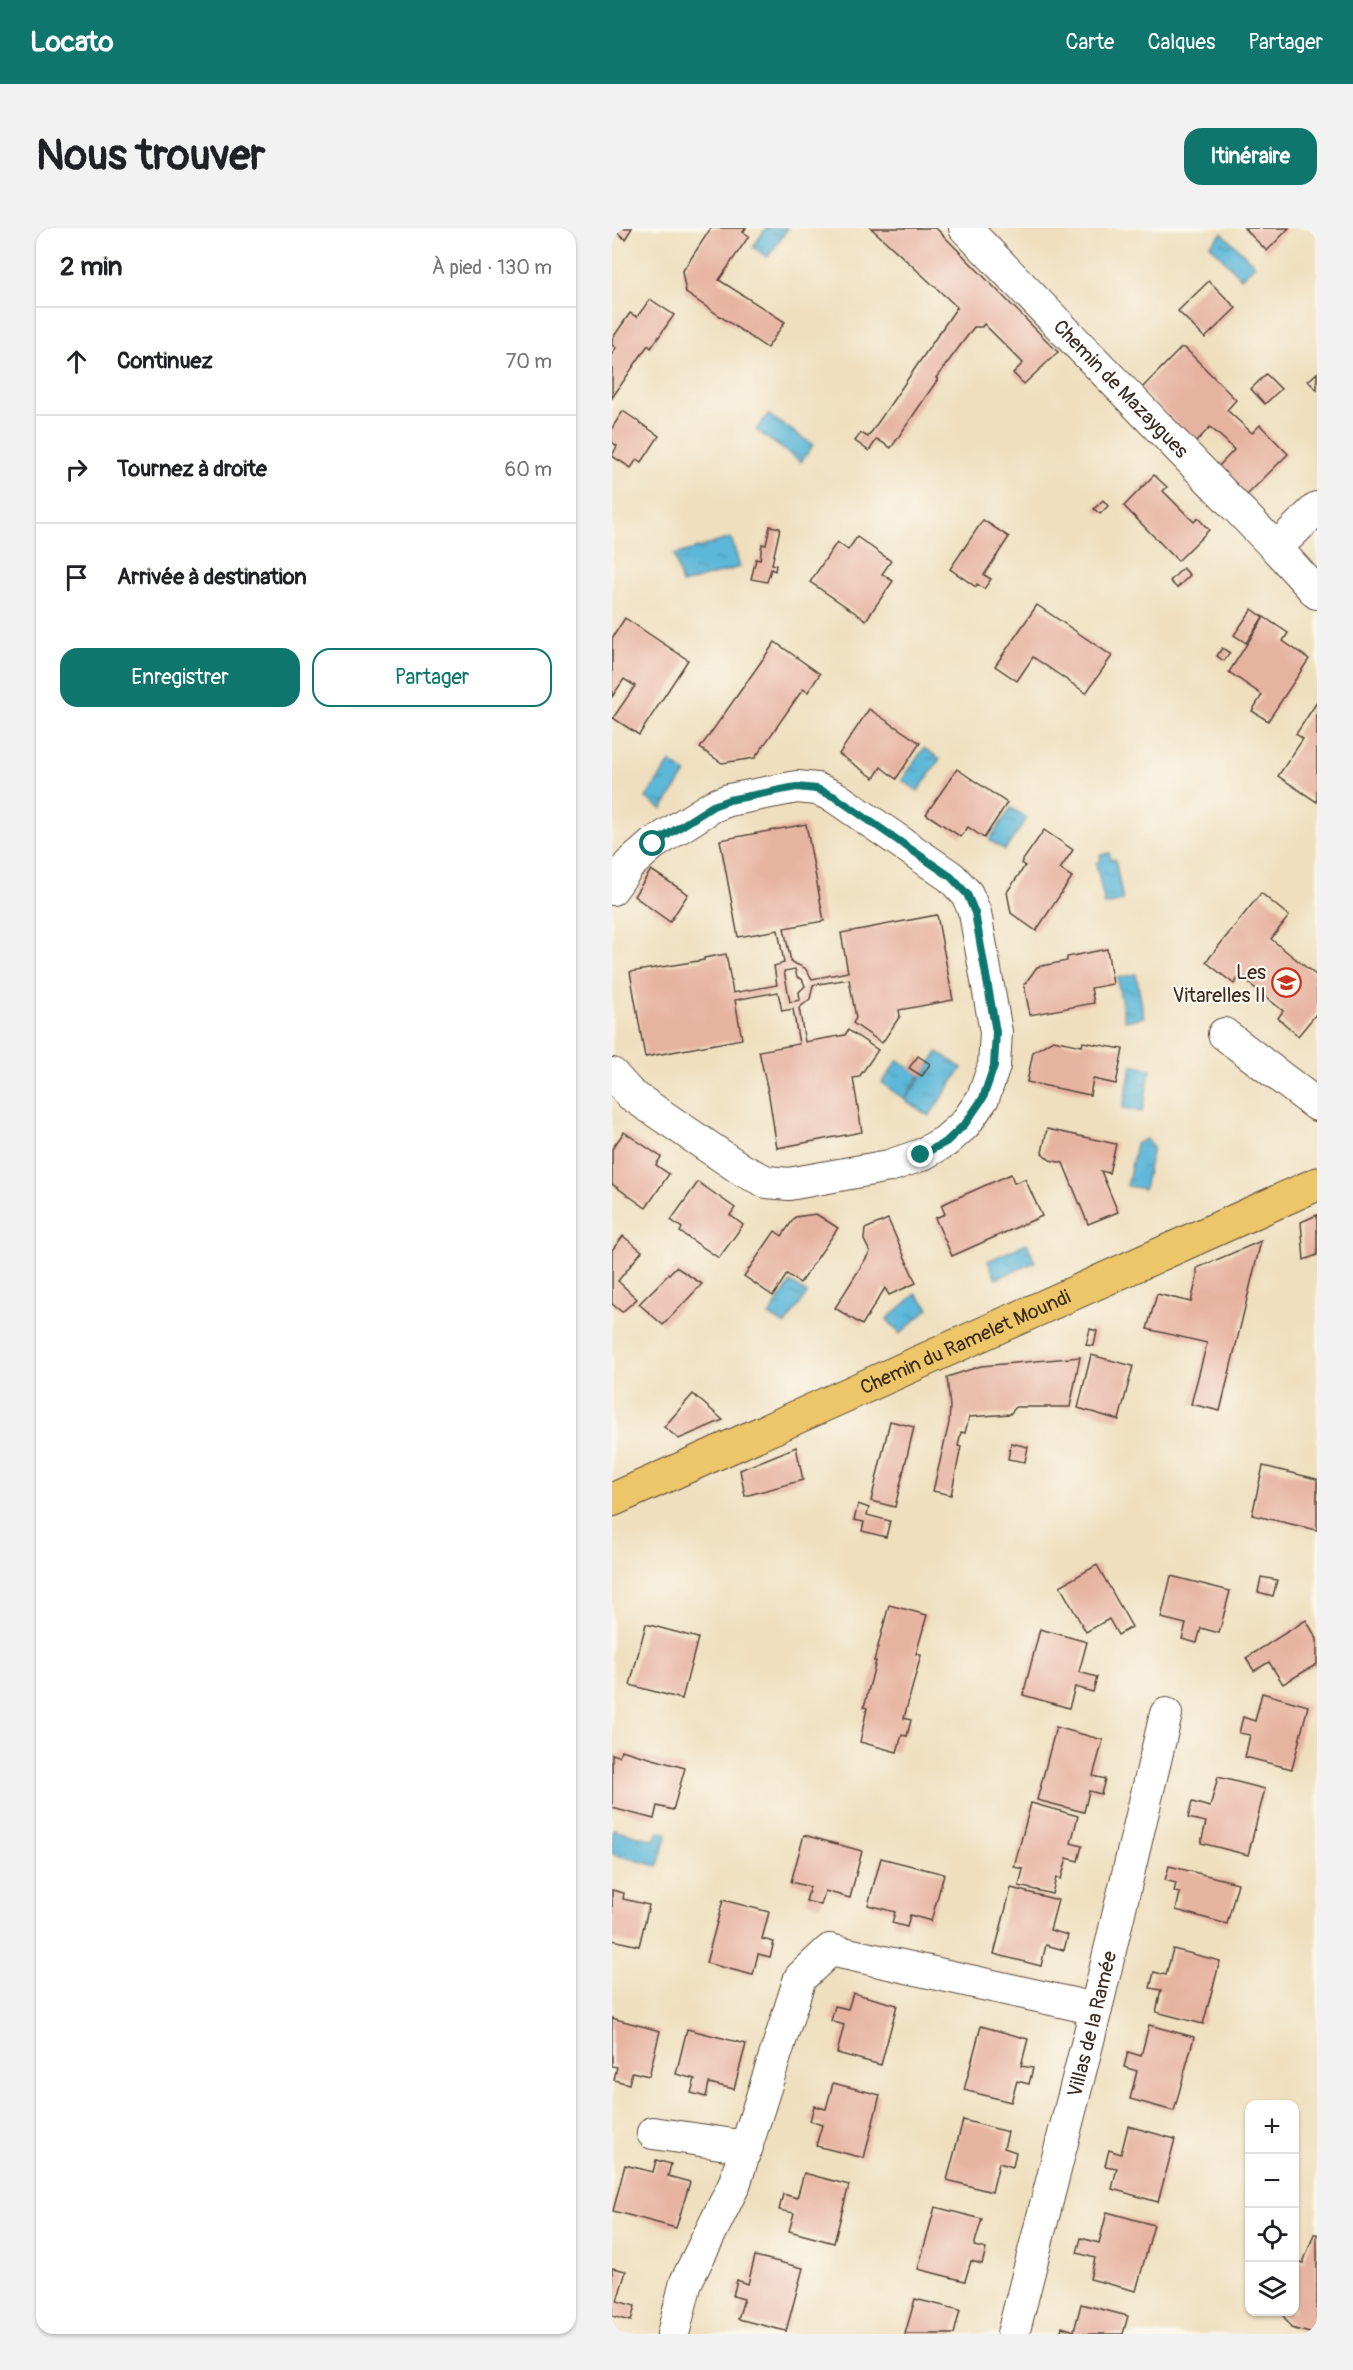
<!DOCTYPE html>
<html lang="fr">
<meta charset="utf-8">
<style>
body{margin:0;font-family:Pangolin,sans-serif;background:#f2f2f2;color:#202124}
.controls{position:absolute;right:18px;bottom:18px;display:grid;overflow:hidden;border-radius:12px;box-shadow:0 2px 4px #0004}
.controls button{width:54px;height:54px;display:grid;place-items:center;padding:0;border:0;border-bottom:2px solid #e0e0e0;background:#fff;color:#202124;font:30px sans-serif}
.stop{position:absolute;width:18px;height:18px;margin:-14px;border:4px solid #0f766e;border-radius:50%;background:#fff}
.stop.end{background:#0f766e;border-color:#fff;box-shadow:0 2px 6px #0008}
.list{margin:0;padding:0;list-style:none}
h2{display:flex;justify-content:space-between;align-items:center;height:78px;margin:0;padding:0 24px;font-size:26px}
h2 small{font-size:20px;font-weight:400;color:#757577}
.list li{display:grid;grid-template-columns:39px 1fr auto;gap:18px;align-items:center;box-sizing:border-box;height:108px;padding:0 24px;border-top:2px solid #e0e0e0}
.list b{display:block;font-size:22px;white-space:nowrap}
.list em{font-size:20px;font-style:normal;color:#757577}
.actions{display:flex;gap:12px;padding:18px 24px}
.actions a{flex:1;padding:14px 0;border:2px solid #0f766e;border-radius:18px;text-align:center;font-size:21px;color:#0f766e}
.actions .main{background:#0f766e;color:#fff}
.icon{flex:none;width:33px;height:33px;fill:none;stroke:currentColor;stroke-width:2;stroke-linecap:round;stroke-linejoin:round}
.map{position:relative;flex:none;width:705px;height:2106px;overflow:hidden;border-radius:18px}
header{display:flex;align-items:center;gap:36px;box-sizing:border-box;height:84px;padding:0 30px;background:#0f766e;color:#fff}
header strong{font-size:28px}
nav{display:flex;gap:33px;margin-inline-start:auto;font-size:21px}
.intro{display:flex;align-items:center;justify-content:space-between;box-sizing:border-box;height:144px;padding:0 36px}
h1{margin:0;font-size:42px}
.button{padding:15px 27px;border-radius:18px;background:#0f766e;color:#fff;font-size:21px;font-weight:700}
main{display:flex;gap:36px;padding:0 36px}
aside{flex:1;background:#fff;border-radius:18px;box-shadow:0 2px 4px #0004}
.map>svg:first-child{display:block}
.water{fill:url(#water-ripples);stroke:#4b707c;stroke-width:1.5}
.building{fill:#e7b3a1;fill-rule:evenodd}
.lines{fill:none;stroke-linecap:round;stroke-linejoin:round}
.minor-casing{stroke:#564536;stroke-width:34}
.major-casing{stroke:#564536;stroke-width:35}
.minor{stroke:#fff;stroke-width:32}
.major{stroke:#ecc669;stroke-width:33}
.route{stroke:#0f766e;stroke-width:8}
.labels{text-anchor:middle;stroke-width:4.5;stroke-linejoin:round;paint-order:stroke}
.street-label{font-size:20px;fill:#3b2a1e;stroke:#fbf7ec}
.poi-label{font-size:20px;fill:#3b2a1e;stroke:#fbf7ec;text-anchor:end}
</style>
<header>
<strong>Locato</strong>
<nav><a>Carte</a><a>Calques</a><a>Partager</a></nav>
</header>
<div class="intro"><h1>Nous trouver</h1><a class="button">Itinéraire</a></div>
<main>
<aside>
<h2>2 min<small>À pied · 130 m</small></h2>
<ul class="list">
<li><svg class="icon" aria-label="ahead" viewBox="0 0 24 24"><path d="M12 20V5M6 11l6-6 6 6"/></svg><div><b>Continuez</b></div><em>70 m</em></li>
<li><svg class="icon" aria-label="right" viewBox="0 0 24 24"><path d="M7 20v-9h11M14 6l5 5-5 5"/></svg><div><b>Tournez à droite</b></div><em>60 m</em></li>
<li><svg class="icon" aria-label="arrive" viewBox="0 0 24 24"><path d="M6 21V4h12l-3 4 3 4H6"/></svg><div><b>Arrivée à destination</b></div></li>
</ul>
<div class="actions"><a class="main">Enregistrer</a><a>Partager</a></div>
</aside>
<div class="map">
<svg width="705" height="2106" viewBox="0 0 705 2106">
<defs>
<pattern id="water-ripples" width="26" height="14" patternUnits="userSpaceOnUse" patternTransform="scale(1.5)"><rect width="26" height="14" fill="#5bb7d9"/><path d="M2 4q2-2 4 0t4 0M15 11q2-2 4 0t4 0" fill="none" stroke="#4c95af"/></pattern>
</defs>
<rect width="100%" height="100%" fill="#fbf7ec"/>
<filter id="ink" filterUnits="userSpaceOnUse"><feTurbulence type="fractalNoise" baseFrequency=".0167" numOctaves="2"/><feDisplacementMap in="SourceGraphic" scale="12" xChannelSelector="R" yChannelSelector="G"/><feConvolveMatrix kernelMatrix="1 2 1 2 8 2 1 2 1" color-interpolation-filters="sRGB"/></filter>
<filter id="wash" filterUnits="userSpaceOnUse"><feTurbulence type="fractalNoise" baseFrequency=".008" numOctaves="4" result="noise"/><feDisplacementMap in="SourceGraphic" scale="24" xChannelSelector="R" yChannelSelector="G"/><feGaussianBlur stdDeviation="1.35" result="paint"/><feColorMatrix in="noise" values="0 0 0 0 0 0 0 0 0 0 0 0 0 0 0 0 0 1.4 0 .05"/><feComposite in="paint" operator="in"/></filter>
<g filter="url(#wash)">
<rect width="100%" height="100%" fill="#efdfbf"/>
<g class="water">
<path d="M 154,0 L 176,0 L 156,29 L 141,19 Z"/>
<path d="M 610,5 L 643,37 L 629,50 L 598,17 Z"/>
<path d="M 156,186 L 201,217 L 189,234 L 144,202 Z"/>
<path d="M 119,310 L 128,339 L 70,356 L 62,327 Z"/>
<path d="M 312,520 L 328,531 L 306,563 L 290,552 Z"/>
<path d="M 58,534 L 74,545 L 50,581 L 34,570 Z"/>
<path d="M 399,580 L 415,590 L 393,622 L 377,612 Z"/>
<path d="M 497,625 L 499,632 L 503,631 L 511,673 L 493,677 L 484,635 L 489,633 L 488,627 Z"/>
<path d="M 524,746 L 532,789 L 513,793 L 505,750 Z"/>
<path d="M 326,824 L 350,840 L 317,888 L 293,872 Z"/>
<path d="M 286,832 L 308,847 L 292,871 L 270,855 Z"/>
<path d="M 520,837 L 539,841 L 530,884 L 511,880 Z"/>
<path d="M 534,911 L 541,919 L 532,961 L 515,958 L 524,916 Z"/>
<path d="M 415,1015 L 423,1034 L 384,1051 L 376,1033 Z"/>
<path d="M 179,1054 L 195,1066 L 173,1097 L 157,1087 Z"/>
<path d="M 304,1066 L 317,1080 L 288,1106 L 275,1091 Z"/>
<path d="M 1,1601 L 42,1612 L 47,1604 L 55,1605 L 46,1638 L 0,1626 Z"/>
</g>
<g id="blocks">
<g class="building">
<path d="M 0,0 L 20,0 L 13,11 Z"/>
<path d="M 99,0 L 134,0 L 131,4 L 137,8 L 107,52 L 173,94 L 155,120 L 74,65 L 70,44 Z"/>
<path d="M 259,0 L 324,0 L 446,124 L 412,156 L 401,145 L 411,135 L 372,96 L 370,99 L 362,99 L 324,150 L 326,151 L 279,220 L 265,211 L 257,223 L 243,213 L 249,205 L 256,209 L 345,79 Z"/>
<path d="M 632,0 L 677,0 L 655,23 Z"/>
<path d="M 597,53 L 624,80 L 593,110 L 566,83 Z"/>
<path d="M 38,71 L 62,87 L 39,120 L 36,117 L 0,170 L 0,126 L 4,120 L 0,117 L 0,111 L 18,85 L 25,89 Z"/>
<path d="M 569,120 L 573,120 L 624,172 L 615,182 L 640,205 L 648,197 L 676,226 L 634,268 L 606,239 L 622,222 L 615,214 L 598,199 L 583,215 L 529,161 Z"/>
<path d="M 705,145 L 705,162 L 696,153 Z"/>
<path d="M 654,146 L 669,161 L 653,176 L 639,161 Z"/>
<path d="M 11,183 L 47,208 L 30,234 L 25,231 L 19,240 L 0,228 L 5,218 L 0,214 L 0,200 Z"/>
<path d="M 542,247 L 555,259 L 551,263 L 582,294 L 586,290 L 597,302 L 566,333 L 512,278 Z"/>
<path d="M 491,272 L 496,278 L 488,286 L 482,281 Z"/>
<path d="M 371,292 L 397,309 L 372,347 L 379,351 L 372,361 L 365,356 L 364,359 L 338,341 Z"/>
<path d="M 158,298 L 168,300 L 160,336 L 164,337 L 163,343 L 159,341 L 155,354 L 139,351 L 144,331 L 148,332 L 150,316 L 154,317 Z"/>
<path d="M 245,309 L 279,333 L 270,346 L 281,353 L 254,392 L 198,354 L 225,314 L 236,322 Z"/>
<path d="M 571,340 L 578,347 L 565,360 L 558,353 Z"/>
<path d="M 425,377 L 500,428 L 474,465 L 421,429 L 405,453 L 383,438 Z"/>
<path d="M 640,381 L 651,389 L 634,415 L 622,407 Z"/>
<path d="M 652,389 L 676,405 L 671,413 L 697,431 L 656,493 L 640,483 L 650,467 L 617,444 Z"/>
<path d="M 13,390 L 76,432 L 27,507 L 1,490 L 23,458 L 12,451 L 0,469 L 0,410 Z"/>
<path d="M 163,414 L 208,446 L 196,464 L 191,461 L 143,530 L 110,535 L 88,520 Z"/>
<path d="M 610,420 L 618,425 L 612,433 L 605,428 Z"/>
<path d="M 705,474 L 705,574 L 666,548 L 691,511 L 684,506 Z"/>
<path d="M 257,481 L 308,515 L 284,551 L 269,539 L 262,550 L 227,526 Z"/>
<path d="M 345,541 L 395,575 L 372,610 L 356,599 L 349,609 L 314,586 Z"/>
<path d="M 194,596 L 212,693 L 172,700 L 179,734 L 193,740 L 200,751 L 236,744 L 229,705 L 325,687 L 341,772 L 287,782 L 288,788 L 270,815 L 241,795 L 244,790 L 237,751 L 201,757 L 198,771 L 187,780 L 193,814 L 233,807 L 236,802 L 266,822 L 247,849 L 241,850 L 250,904 L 165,920 L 157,868 L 147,823 L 187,816 L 181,781 L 170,783 L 166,764 L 123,772 L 130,811 L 33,829 L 18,744 L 92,732 L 92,730 L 114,726 L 121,765 L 165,757 L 162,738 L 172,735 L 166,702 L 126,709 L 108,612 ZM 183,741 L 185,749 L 190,751 L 193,758 L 187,764 L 188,772 L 178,774 L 172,743 Z"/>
<path d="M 432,602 L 461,622 L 448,641 L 460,649 L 424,703 L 399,685 L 395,664 L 413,638 L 409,635 Z"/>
<path d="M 39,642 L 76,666 L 58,694 L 22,668 Z"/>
<path d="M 649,665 L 677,688 L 659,711 L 705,748 L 705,785 L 686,808 L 666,790 L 671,783 L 628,748 L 622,756 L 594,734 Z"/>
<path d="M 495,721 L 501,756 L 479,760 L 482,775 L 418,787 L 412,757 L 425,739 L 455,733 L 455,729 Z"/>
<path d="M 441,812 L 470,818 L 471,814 L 511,821 L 504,856 L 481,851 L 478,867 L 415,854 L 421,824 Z"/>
<path d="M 306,828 L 318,836 L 310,848 L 297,840 Z"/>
<path d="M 435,901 L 504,916 L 497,945 L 489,943 L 506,984 L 476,996 L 451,935 L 438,932 L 430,925 Z"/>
<path d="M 12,904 L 49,929 L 44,937 L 57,946 L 34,980 L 0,956 L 0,921 Z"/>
<path d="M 399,946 L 402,955 L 413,951 L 430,988 L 340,1028 L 323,990 L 333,986 L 329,977 Z"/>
<path d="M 86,954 L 123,980 L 118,987 L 131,997 L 107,1030 L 68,1004 L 70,1000 L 59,992 Z"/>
<path d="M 204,986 L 226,1000 L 188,1055 L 175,1046 L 161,1068 L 132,1048 L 163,1003 L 170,1008 L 183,989 Z"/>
<path d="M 705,987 L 705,1027 L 692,1032 L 689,994 Z"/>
<path d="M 276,991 L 304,1055 L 277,1067 L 273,1060 L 250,1097 L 223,1080 L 258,1024 L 252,1012 L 253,1001 Z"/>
<path d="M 11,1008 L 30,1023 L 6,1053 L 25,1071 L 10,1084 L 0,1076 L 0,1022 Z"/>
<path d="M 649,1013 L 608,1183 L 579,1176 L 595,1115 L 535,1101 L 545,1066 L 579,1074 L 585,1050 L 585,1040 Z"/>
<path d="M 64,1039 L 90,1056 L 51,1097 L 27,1076 Z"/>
<path d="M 478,1101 L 485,1103 L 482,1118 L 474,1117 Z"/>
<path d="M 479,1127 L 521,1138 L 507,1192 L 466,1180 Z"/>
<path d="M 468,1129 L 458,1179 L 404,1179 L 398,1186 L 357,1189 L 353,1205 L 349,1204 L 346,1218 L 349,1219 L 339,1267 L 321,1263 L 337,1195 L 338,1179 L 335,1149 L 369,1138 Z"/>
<path d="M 81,1166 L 111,1192 L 67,1211 L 52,1199 Z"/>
<path d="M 278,1193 L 302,1199 L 283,1279 L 259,1273 Z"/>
<path d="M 399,1215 L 416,1219 L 413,1234 L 396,1231 Z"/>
<path d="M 184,1219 L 191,1252 L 133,1268 L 128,1242 Z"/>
<path d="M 651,1238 L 705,1251 L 705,1302 L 640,1287 Z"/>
<path d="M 246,1276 L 257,1280 L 255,1287 L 278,1293 L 274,1309 L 250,1303 L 252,1294 L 242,1292 Z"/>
<path d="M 485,1337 L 520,1399 L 506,1407 L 497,1391 L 474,1404 L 448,1358 Z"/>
<path d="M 559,1348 L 618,1363 L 607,1405 L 589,1400 L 585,1415 L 570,1411 L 574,1396 L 549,1390 Z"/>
<path d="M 649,1349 L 665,1352 L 661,1368 L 646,1364 Z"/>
<path d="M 277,1377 L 315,1387 L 304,1426 L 309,1427 L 292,1490 L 299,1492 L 295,1508 L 290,1507 L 285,1524 L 248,1514 L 255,1480 L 252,1479 L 264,1433 L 262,1433 Z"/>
<path d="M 694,1392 L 705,1411 L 705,1436 L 671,1456 L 657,1434 L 642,1443 L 634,1430 Z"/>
<path d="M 34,1396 L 86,1410 L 70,1471 L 18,1457 Z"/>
<path d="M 428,1401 L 475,1414 L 467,1444 L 485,1449 L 481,1464 L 463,1459 L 457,1480 L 411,1467 Z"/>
<path d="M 650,1465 L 696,1478 L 680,1541 L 633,1529 L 638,1507 L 627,1505 L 631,1489 L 643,1493 Z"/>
<path d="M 444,1499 L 491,1512 L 481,1548 L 493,1551 L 489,1566 L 477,1563 L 472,1584 L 425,1572 Z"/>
<path d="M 9,1522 L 73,1540 L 61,1582 L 45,1578 L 42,1591 L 0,1580 L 0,1526 L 7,1528 Z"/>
<path d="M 606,1549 L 653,1561 L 636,1627 L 589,1615 L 594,1594 L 576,1590 L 580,1574 L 598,1579 Z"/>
<path d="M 419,1575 L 466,1588 L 459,1615 L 470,1618 L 466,1633 L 455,1630 L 449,1651 L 444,1650 L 440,1666 L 407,1658 L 411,1641 L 402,1639 Z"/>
<path d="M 192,1607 L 250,1623 L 238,1670 L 213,1663 L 209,1677 L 194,1673 L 198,1659 L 179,1654 Z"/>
<path d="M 269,1630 L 332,1646 L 319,1693 L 298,1687 L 295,1699 L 280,1695 L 283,1684 L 256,1677 Z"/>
<path d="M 557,1638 L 626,1655 L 615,1696 L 564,1682 L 568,1665 L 562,1664 L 564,1655 L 553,1652 Z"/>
<path d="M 399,1660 L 446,1672 L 438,1702 L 456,1707 L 452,1722 L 434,1717 L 429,1738 L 382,1726 Z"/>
<path d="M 0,1662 L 12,1665 L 11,1671 L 37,1677 L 27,1718 L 0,1712 Z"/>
<path d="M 111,1672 L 157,1684 L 150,1711 L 162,1714 L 158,1729 L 146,1726 L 141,1747 L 94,1735 Z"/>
<path d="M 561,1721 L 608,1733 L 591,1796 L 544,1784 L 549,1762 L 538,1760 L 542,1744 L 554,1747 Z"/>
<path d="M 241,1765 L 285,1777 L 269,1837 L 225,1825 L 232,1797 L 219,1793 L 223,1778 L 236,1781 Z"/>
<path d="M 0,1790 L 48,1803 L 37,1848 L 20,1844 L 17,1856 L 2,1852 L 5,1839 L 0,1838 Z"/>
<path d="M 537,1797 L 582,1809 L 562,1883 L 518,1871 L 525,1843 L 512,1839 L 516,1824 L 529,1828 Z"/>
<path d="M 369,1798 L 416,1811 L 409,1838 L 421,1840 L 417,1856 L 405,1853 L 399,1874 L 352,1862 Z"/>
<path d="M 75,1801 L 134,1816 L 122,1861 L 97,1855 L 94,1869 L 79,1865 L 83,1851 L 64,1846 Z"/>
<path d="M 221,1855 L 268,1867 L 252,1930 L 204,1918 L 210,1897 L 198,1893 L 202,1878 L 214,1881 Z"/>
<path d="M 351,1892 L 396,1904 L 392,1920 L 404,1924 L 401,1939 L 387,1935 L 380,1964 L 335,1952 Z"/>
<path d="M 516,1898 L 563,1911 L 546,1974 L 500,1961 L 505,1940 L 493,1938 L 497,1922 L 509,1926 Z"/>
<path d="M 44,1932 L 59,1936 L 56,1948 L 78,1954 L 64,2000 L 1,1983 L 13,1937 L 41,1944 Z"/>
<path d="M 192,1945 L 237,1957 L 222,2015 L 177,2003 L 182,1985 L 167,1982 L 171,1966 L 185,1970 Z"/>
<path d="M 323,1979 L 370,1991 L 362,2018 L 374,2021 L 370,2036 L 359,2033 L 353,2053 L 306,2041 Z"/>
<path d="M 495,1984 L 542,1997 L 524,2063 L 478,2051 L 483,2030 L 465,2025 L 469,2010 L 487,2015 Z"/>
<path d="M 702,2006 L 705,2006 L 705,2096 L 702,2106 L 679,2100 L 669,2084 L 682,2084 L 682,2032 L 691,2035 Z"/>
<path d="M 143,2028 L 191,2040 L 174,2103 L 126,2091 L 132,2071 L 121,2068 L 125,2052 L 136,2056 Z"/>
<path d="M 0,2040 L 14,2043 L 5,2073 L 23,2078 L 19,2093 L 0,2088 Z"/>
<path d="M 303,2071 L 348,2082 L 342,2106 L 293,2106 Z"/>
<path d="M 469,2076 L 516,2088 L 511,2106 L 448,2106 L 450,2099 L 462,2103 Z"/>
</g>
</g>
</g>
<g filter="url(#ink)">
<use href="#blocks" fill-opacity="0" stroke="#564536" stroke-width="1.5"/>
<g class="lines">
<defs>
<g id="minor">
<path id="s1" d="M 353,0 L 664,320 L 705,365"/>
<path d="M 664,320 L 705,280"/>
<path d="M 0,661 L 17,637 L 41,616 L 101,578 L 117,572 L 185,559 L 205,561 L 223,569 L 339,649 L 355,666 L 363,685 L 384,804 L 382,838 L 371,870 L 353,896 L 334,913 L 309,927 L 277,938 L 177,956 L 155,954 L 132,943 L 18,866 L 0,846"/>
<path d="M 612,806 L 705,877"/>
<path d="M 41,1905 L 135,1919"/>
<path d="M 61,2106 L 74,2054 L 122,1957 L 188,1750 L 218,1722 L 484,1781"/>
<path id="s2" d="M 401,2106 L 484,1781 L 554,1486"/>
</g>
<g id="major">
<path id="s3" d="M 0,1272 L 705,956"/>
</g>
</defs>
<use href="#minor" class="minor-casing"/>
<use href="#major" class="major-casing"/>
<use href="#minor" class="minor"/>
<use href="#major" class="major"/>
</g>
</g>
<g class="lines" filter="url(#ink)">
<path class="route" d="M 41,616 L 101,578 L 117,572 L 184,559 L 205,561 L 223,569 L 339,649 L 355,666 L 363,685 L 384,804 L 382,838 L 371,870 L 353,896 L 334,914 L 309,927"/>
</g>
<defs>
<symbol id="school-ring" viewBox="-11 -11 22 22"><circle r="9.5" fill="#fbf7ec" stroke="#c8321e" stroke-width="1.5"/><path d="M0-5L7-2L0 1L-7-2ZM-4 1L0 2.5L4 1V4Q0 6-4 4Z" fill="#c8321e"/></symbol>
</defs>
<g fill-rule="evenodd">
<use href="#school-ring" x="658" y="738" width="33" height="33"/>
</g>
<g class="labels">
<g class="street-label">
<text dy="7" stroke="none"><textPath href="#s1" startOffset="224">Chemin de Mazaygues</textPath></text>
<text dy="7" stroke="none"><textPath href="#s3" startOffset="387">Chemin du Ramelet Moundi</textPath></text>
<text dy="7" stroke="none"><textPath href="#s2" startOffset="320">Villas de la Ramée</textPath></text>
</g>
<g class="poi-label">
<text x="654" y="751">Les<tspan x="654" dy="23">Vitarelles II</tspan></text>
</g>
</g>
</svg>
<div class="controls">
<button>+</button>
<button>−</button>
<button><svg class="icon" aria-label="locate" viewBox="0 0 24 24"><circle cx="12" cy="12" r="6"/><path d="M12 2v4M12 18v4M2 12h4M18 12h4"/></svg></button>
<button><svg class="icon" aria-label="layers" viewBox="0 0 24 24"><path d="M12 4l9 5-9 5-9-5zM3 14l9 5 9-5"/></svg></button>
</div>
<div class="stop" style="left:41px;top:616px"></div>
<div class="stop end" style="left:309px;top:927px"></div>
</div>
</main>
